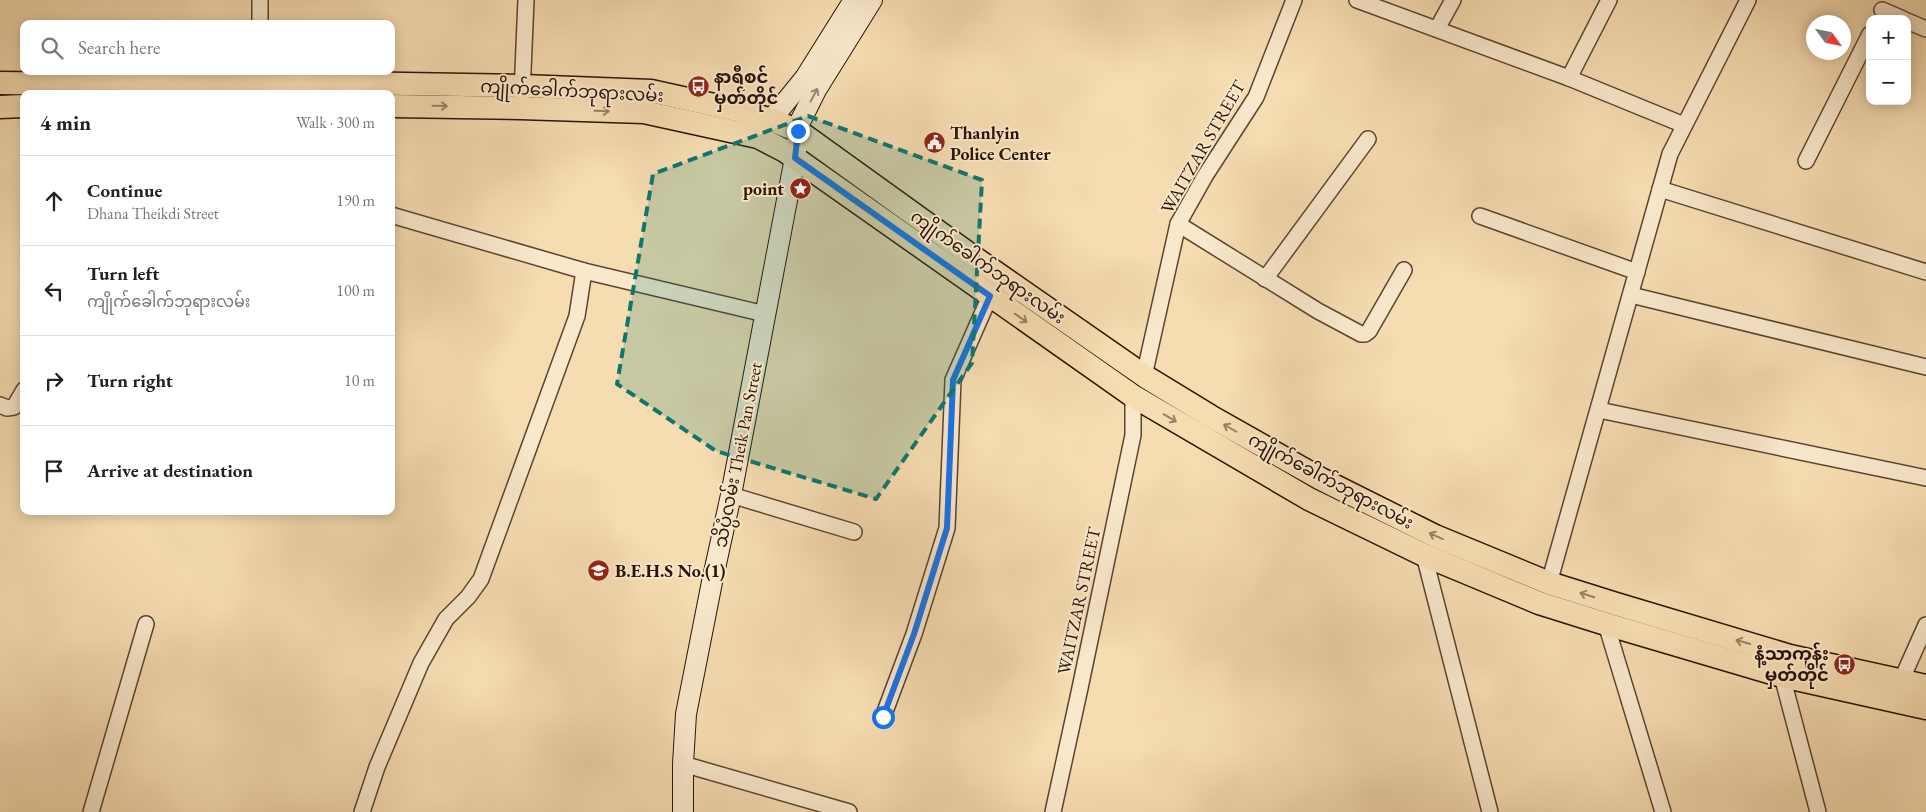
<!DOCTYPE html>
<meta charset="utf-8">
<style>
body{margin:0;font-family:"EB Garamond","Noto Sans Myanmar",serif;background:#f6f6f6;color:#222}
.controls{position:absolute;right:15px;top:15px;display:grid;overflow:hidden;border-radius:10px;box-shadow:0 2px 12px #0003}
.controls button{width:45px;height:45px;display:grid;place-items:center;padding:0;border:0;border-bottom:1px solid #e0e0e0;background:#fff;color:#222;font:25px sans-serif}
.compass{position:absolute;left:1806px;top:15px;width:45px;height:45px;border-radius:50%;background:#fff;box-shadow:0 2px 12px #0003;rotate:123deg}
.stop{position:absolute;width:15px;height:15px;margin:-11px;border:4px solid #1a73e8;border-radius:50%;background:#fff}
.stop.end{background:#1a73e8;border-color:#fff;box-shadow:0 1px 5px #0008}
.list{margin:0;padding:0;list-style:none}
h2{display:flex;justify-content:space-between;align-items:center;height:65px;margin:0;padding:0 20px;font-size:21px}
h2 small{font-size:16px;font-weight:400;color:#767676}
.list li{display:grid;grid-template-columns:32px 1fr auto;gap:15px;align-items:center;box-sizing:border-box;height:90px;padding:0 20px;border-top:1px solid #e0e0e0}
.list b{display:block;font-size:19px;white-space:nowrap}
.list p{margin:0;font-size:16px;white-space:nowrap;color:#767676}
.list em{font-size:16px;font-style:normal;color:#767676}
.icon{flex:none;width:28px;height:28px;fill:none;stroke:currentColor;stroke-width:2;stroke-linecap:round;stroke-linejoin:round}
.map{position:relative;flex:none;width:1926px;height:812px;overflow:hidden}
.search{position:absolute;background:#fff;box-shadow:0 2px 12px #0003;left:20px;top:20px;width:375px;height:55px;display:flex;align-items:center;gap:12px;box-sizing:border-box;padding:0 18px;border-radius:10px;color:#767676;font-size:19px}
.panel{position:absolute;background:#fff;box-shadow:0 2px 12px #0003;left:20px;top:90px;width:375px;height:425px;border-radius:10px}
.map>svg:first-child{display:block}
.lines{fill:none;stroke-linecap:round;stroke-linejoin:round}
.street-casing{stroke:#5c4431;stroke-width:18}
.secondary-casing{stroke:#291206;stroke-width:22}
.primary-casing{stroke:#291206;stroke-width:25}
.street{stroke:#f9e8cc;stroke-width:15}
.secondary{stroke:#f9e8cc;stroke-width:20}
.primary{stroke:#f6dcb1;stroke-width:22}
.oneway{stroke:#9b8873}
.oneway2{stroke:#9a8164}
.route{stroke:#1a73e8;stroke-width:6}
.marked{fill:#0f766e;fill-opacity:0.2;stroke:#0f766e;stroke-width:4;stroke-dasharray:10 6;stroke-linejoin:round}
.labels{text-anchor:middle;stroke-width:4;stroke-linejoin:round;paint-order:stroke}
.poi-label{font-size:18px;font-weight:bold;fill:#291206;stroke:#f9e8cc;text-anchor:start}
.street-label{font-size:18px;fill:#291206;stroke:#f9e8cc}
</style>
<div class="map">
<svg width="1926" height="812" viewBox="0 0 1926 812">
<rect width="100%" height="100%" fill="#f6dcb1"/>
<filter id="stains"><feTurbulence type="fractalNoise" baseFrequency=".004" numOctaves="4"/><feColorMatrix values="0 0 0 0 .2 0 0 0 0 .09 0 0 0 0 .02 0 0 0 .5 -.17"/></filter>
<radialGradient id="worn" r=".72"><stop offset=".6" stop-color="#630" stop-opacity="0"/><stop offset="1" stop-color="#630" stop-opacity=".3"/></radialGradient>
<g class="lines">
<defs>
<g id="street">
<path d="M 1357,0 L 1569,78 L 1684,125"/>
<path d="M 1882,10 L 1903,19"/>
<path d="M 1907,21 L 1926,29"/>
<path d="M 260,24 L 260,0"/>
<path d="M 1437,29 L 1453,0"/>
<path d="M 1569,78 L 1609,0"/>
<path d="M 522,94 L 526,0"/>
<path d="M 1806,161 L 1870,34"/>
<path d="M 1660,189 L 1926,272"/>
<path d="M 391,215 L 584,271 L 765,314"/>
<path d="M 1480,216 L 1637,272"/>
<path d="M 1178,224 L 1318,311 L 1361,334 L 1365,334 L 1369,331 L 1404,270"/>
<path d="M 1265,279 L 1368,139"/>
<path d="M 1631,295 L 1926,367"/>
<path d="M 1144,376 L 1178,224 L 1205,176 L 1256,97 L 1294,0"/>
<path d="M 0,405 L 7,408 L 14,407 L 24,390"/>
<path d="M 1599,410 L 1926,478"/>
<path d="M 731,495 L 854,532"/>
<path d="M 1424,555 L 1490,812"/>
<path d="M 1549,583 L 1670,154 L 1748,0"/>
<path d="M 1606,624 L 1663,812"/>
<path d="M 1782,676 L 1818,812"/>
<path d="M 1901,681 L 1926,625"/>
<path d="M 883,717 L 914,634 L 947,528 L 953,380 L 990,296"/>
<path d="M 683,764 L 849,812"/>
<path d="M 91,812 L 146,624"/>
<path d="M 362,812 L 377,767 L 421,663 L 446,619 L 468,597 L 481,579 L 577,316 L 584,271"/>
<path d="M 1053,812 L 1080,688 L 1133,435 L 1133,396"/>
</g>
<g id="secondary">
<path d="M 762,131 L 805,78 L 854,0"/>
<path d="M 683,812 L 683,764 L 686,714 L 712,582 L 731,495 L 795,158 L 800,122 L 816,90 L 872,0"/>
</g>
<g id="primary">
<path d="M 0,83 L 174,85 L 346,83 L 523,86 L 651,91 L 741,111 L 772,120 L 798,131 L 969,254 L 1146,377 L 1210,416 L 1321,479 L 1435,536 L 1549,583 L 1616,604 L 1790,656 L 1926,686"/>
<path d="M 391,106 L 520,108 L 644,112 L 758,137 L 785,151 L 1133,396 L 1309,499 L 1424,555 L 1539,603 L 1606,624 L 1782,676 L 1926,708"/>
<path d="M 0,107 L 24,106"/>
</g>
</defs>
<use href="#street" class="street-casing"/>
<use href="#secondary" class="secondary-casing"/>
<use href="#primary" class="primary-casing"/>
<use href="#street" class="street"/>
<use href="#secondary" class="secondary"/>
<use href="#primary" class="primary"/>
</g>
<defs><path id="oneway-shaft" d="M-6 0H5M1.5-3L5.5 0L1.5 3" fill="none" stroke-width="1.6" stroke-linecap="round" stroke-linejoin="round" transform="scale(1.25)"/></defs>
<use class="oneway" href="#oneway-shaft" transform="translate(814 95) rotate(-62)"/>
<g class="oneway2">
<use href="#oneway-shaft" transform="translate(440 106) rotate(1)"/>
<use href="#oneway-shaft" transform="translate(602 111) rotate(2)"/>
<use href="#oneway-shaft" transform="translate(1021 318) rotate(35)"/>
<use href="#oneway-shaft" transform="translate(1170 418) rotate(31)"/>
<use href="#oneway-shaft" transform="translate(1230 428) rotate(-150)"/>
<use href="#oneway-shaft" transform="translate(1436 536) rotate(-156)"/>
<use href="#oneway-shaft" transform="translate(1587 595) rotate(-162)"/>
<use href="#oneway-shaft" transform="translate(1743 642) rotate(-164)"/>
</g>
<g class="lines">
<path class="route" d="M 798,131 L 795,158 L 990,296 L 953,380 L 947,528 L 914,634 L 883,717"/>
</g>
<path class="marked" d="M 808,116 L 982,180 L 972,363 L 876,499 L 716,451 L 617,384 L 653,174 Z"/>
<defs>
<symbol id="bus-disc" viewBox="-11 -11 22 22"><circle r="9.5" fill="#8f2418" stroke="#f9e8cc"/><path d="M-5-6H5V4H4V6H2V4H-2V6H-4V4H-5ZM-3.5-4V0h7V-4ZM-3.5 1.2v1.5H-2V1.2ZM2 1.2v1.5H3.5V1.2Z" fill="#fff"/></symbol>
<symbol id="civic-disc" viewBox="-11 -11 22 22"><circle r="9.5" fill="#8f2418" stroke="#f9e8cc"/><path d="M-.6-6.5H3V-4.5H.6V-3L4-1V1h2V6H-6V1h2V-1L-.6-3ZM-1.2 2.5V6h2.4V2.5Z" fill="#fff"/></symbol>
<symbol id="sight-disc" viewBox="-11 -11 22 22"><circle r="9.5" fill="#8f2418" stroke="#f9e8cc"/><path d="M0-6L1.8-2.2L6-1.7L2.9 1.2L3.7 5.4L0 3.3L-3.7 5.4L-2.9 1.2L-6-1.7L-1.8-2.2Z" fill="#fff"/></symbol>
<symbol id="school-disc" viewBox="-11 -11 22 22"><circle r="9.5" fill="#8f2418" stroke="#f9e8cc"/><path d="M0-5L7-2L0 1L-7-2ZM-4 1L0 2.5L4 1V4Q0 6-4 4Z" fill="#fff"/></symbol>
</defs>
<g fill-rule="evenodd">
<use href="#bus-disc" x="686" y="74" width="25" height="25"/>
<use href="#civic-disc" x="922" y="130" width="25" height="25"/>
<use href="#sight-disc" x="788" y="176" width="25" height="25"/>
<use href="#school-disc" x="586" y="558" width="25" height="25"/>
<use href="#bus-disc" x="1832" y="652" width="25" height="25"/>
</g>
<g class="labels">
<g class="poi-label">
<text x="714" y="83">နာရီစင်<tspan x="714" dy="21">မှတ်တိုင်</tspan></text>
<text x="950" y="139">Thanlyin<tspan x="950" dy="21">Police Center</tspan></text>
<text x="784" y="195" text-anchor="end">point</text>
<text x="615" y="577">B.E.H.S No.(1)</text>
<text x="1829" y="660" text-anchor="end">နံ့သာကုန်း<tspan x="1829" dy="21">မှတ်တိုင်</tspan></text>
</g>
<g class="street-label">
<text transform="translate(572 91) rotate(3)" y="6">ကျိုက်ခေါက်ဘုရားလမ်း</text>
<text transform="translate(1203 147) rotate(-60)" y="6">WAITZAR STREET</text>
<text transform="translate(988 267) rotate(35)" y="6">ကျိုက်ခေါက်ဘုရားလမ်း</text>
<text transform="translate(738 455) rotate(-79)" y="6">သိပ္ပံလမ်း Theik Pan Street</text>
<text transform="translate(1331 481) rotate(28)" y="6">ကျိုက်ခေါက်ဘုရားလမ်း</text>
<text transform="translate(1079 601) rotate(-78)" y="6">WAITZAR STREET</text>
</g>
</g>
<rect width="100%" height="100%" filter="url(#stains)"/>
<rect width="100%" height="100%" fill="url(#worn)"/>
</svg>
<div class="controls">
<button>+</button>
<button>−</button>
</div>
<svg class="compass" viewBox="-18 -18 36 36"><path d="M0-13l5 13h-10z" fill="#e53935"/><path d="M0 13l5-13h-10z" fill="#767676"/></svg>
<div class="stop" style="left:883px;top:717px"></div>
<div class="stop end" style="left:798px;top:131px"></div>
<div class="search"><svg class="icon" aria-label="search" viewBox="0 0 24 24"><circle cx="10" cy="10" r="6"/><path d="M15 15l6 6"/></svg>Search here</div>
<section class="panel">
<h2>4 min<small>Walk · 300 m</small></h2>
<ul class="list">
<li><svg class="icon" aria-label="ahead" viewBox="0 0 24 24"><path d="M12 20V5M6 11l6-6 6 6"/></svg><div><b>Continue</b><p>Dhana Theikdi Street</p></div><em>190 m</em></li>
<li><svg class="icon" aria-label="left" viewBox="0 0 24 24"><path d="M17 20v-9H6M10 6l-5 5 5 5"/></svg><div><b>Turn left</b><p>ကျိုက်ခေါက်ဘုရားလမ်း</p></div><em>100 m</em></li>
<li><svg class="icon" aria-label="right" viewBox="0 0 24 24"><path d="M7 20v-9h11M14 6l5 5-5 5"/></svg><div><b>Turn right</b></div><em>10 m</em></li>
<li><svg class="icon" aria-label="arrive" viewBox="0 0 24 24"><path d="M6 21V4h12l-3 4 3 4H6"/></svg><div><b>Arrive at destination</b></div></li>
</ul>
</section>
</div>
